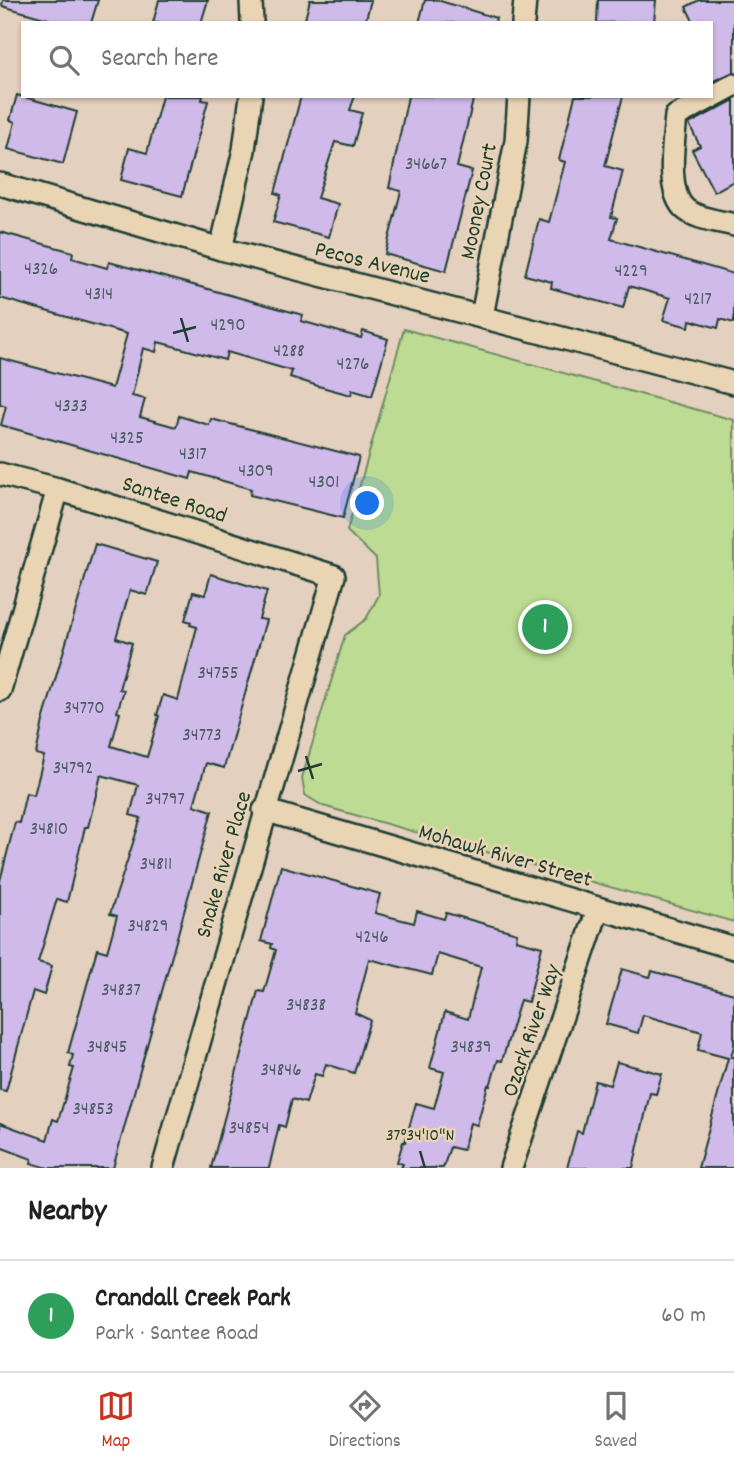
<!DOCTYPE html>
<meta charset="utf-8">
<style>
body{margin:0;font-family:Dekko,sans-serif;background:#f6f6f6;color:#202124}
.you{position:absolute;left:368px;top:504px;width:24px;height:24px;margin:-18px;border:5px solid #fff;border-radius:50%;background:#1a73e8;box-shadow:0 0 0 10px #1a73e833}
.badge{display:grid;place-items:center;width:46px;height:46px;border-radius:50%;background:#c8321e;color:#fff;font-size:23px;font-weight:700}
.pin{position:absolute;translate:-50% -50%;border:4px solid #fff;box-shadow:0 2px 7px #0006}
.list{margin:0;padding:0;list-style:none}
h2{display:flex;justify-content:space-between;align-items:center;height:91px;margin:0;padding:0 28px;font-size:30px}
h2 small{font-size:23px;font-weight:400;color:#757577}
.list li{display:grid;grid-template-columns:46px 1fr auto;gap:21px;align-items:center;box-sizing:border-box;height:112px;padding:0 28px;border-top:2px solid #e0e0e0}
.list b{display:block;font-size:26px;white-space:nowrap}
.list p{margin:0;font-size:23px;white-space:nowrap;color:#757577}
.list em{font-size:23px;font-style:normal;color:#757577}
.icon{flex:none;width:38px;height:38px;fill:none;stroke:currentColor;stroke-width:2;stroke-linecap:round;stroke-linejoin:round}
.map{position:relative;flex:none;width:734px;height:1168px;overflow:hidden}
.search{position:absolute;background:#fff;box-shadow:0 2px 5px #0004;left:21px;right:21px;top:21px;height:77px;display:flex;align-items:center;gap:18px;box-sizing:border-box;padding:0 24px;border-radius:0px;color:#757577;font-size:26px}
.sheet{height:203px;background:#fff}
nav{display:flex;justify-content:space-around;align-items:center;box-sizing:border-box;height:98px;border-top:2px solid #e0e0e0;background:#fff;font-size:19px;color:#757577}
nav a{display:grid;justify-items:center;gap:4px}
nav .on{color:#c8321e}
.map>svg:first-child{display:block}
.green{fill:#bddb92;stroke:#6e8c63;stroke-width:2}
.building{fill:#d0baea;stroke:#1f3d34;stroke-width:2}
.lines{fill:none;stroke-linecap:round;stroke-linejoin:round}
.minor-casing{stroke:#1f3d34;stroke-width:26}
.minor{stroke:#e9d5b3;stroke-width:21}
.ticks{fill:none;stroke:#1f3d34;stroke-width:2.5}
.labels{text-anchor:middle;stroke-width:5;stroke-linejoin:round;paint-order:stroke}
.number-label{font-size:19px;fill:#4b5c62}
.street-label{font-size:23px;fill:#1f3d34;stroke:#e9d5b3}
.ticks-label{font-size:18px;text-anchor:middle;fill:#1f3d34;stroke:#e9d5b3;stroke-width:5;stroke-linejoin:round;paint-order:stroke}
</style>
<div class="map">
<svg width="734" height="1168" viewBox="0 0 734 1168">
<rect width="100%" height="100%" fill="#e4d0be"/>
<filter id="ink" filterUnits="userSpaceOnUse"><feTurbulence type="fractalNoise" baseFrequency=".0143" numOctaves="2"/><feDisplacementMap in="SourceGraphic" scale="14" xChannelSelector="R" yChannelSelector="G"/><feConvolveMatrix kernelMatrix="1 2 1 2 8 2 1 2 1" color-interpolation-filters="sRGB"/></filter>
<g filter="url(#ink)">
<path class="green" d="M 404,329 L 734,420 L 734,922 L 323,806 L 305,795 L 302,778 L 345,635 L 366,619 L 379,595 L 376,559 L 347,531 Z"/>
<g class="building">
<path d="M 3,0 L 98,0 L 91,23 L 62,23 L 2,6 Z"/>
<path d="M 159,0 L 208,0 L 201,23 L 153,23 Z"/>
<path d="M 310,0 L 371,0 L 365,23 L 319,23 L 305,19 Z"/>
<path d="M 425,0 L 437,0 L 496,18 L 495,23 L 419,23 Z"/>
<path d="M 598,0 L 656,0 L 654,22 L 597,23 Z"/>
<path d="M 699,0 L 734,0 L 734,72 L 711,82 L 711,23 L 694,23 L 686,7 Z"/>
<path d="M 17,95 L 77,112 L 63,164 L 8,149 L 15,122 L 10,120 Z"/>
<path d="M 162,96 L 203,96 L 202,100 L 208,101 L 182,196 L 121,180 L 129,148 L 147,153 Z"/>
<path d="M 301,96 L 355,96 L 350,110 L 362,113 L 353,146 L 335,142 L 317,198 L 338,204 L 329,237 L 273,222 L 281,195 L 275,193 Z"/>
<path d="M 408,96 L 474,96 L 457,167 L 472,171 L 446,271 L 385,254 L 401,191 L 389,188 Z"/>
<path d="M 575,96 L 623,96 L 605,166 L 623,171 L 611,217 L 617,218 L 611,239 L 734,274 L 734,323 L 720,319 L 718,328 L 690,320 L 689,327 L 663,320 L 670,298 L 629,286 L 623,308 L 551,288 L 552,282 L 525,275 L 539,219 L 549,222 L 565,162 L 559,160 Z"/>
<path d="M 734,100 L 734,181 L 714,192 L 692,150 L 700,146 L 689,124 Z"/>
<path d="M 0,232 L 73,252 L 72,258 L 107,268 L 109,262 L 303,315 L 301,321 L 361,338 L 363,331 L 388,339 L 372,396 L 352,390 L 351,395 L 318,386 L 290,377 L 292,371 L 227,352 L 225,360 L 158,342 L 156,352 L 143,348 L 132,396 L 145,399 L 140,417 L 176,427 L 179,416 L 209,425 L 211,419 L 359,457 L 343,518 L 250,495 L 251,489 L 192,472 L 190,479 L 1,425 L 6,406 L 0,404 L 0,358 L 112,388 L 127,334 L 0,298 Z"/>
<path d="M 95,544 L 157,562 L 147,595 L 130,590 L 116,638 L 132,643 L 119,689 L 124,690 L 117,712 L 120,713 L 111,746 L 147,757 L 159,716 L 157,715 L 163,695 L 178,700 L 197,627 L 190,625 L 191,622 L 185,620 L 193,592 L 205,595 L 211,574 L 267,591 L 259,619 L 266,620 L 224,768 L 206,763 L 194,805 L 212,811 L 113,1168 L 48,1168 L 31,1163 L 32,1159 L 0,1147 L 0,1123 L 47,1140 L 53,1119 L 58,1121 L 74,1068 L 70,1067 L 73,1055 L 68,1053 L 97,949 L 107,952 L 117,916 L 110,914 L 141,818 L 130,815 L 138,785 L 101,775 L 88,827 L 85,827 L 67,902 L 57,899 L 38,962 L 52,966 L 44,995 L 33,991 L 6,1091 L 0,1090 L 0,881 L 15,822 L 19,823 L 26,793 L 34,795 L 44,756 L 36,754 L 43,721 Z"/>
<path d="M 281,866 L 380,894 L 375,913 L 414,923 L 417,911 L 444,919 L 446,913 L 517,933 L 516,940 L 542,947 L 528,1002 L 520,1000 L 502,1061 L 498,1060 L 490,1086 L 488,1085 L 477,1125 L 470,1123 L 463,1150 L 450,1147 L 443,1168 L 401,1168 L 403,1164 L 397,1162 L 403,1142 L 405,1142 L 416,1103 L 434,1108 L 444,1072 L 430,1068 L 445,1012 L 468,1019 L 481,967 L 438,954 L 432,975 L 369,959 L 355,1013 L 370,1020 L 354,1073 L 326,1064 L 322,1076 L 315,1074 L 306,1103 L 292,1099 L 285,1127 L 279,1125 L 269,1168 L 211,1168 L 258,991 L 264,992 L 276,950 L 271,948 L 272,944 L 261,941 Z"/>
<path d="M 622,969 L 650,977 L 652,971 L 734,994 L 734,1046 L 731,1057 L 734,1057 L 734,1168 L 698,1168 L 728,1058 L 698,1050 L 702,1032 L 643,1015 L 638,1033 L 606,1024 Z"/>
<path d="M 617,1062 L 662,1074 L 656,1094 L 650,1093 L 633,1168 L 567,1168 L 577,1131 L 582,1133 L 595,1081 L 610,1085 Z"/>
</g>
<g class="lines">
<defs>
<g id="minor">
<path d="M 251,0 L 252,23"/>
<path d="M 523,23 L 525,0"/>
<path d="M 734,85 L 676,116 C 674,139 666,188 683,207 C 694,219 719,221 734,225"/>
<path d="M 0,184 L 221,249 L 734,383"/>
<path d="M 221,249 L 244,150 L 251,96"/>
<path d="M 482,316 L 516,141 L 519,96"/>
<path d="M 0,474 L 58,489 L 334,576 L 163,1168"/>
<path d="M 0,690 L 58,489"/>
<path d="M 264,810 L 734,948"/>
<path d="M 511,1168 L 598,909"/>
</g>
</defs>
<use href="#minor" class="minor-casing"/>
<use href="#minor" class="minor"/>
</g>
</g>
<path class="ticks" d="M 181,318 L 188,342M 173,333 L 196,327M 306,756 L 313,779M 298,771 L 322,764M 420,1151 L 425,1168"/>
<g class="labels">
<g class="number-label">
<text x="426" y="169">34667</text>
<text x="41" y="274">4326</text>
<text x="631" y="276">4229</text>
<text x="99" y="299">4314</text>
<text x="698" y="304">4217</text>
<text x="228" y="330">4290</text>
<text x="289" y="356">4288</text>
<text x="353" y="369">4276</text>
<text x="71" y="411">4333</text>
<text x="127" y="443">4325</text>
<text x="193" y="459">4317</text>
<text x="256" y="476">4309</text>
<text x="324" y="487">4301</text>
<text x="218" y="678">34755</text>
<text x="84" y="713">34770</text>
<text x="202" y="740">34773</text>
<text x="73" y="773">34792</text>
<text x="165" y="804">34797</text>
<text x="49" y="834">34810</text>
<text x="156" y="869">34811</text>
<text x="148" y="931">34829</text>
<text x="372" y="942">4246</text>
<text x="121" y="995">34837</text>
<text x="306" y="1010">34838</text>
<text x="107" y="1052">34845</text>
<text x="471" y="1052">34839</text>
<text x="281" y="1075">34846</text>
<text x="93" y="1114">34853</text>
<text x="249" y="1133">34854</text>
</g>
<g class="street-label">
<text transform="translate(477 201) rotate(-79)" y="8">Mooney Court</text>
<text transform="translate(373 261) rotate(14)" y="8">Pecos Avenue</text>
<text transform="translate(175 498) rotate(18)" y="8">Santee Road</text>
<text transform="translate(506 854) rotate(16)" y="8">Mohawk River Street</text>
<text transform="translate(222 864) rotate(-74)" y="8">Snake River Place</text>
<text transform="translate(530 1030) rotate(-71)" y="8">Ozark River Way</text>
</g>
</g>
<g class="ticks-label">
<text x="420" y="1140">37°34'10"N</text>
</g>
</svg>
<div class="you"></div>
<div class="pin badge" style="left:545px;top:627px;background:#2e9e5b">1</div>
<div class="search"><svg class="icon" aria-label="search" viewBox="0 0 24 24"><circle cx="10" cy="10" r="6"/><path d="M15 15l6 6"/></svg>Search here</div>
</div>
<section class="sheet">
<h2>Nearby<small></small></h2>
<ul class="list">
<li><span class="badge" style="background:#2e9e5b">1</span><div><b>Crandall Creek Park</b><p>Park · Santee Road</p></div><em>60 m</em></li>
</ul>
</section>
<nav>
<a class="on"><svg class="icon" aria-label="map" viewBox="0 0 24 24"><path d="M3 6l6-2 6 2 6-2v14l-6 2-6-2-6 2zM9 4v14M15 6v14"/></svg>Map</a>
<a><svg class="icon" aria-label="directions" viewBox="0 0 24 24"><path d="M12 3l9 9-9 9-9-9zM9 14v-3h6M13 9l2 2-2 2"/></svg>Directions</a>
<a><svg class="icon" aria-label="saved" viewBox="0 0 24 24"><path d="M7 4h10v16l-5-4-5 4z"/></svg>Saved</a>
</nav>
